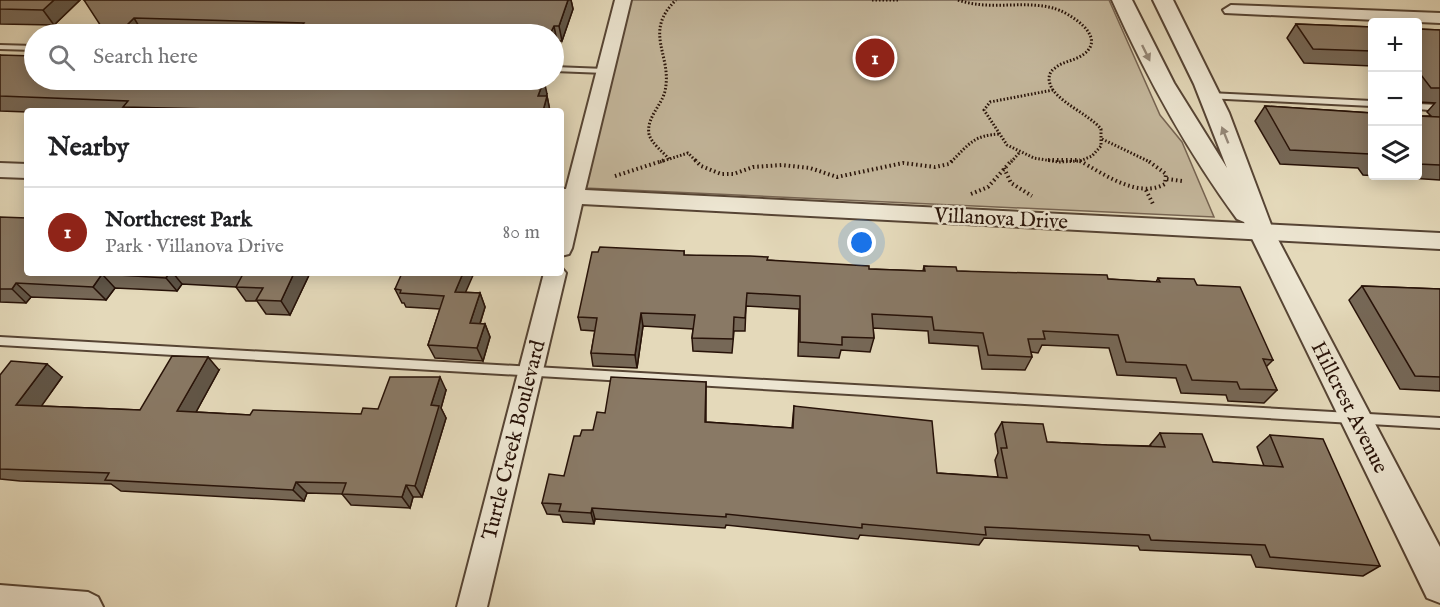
<!DOCTYPE html>
<meta charset="utf-8">
<style>
body{margin:0;font-family:"IM FELL English",serif;background:#f2f2f2;color:#202124}
.controls{position:absolute;right:18px;top:18px;display:grid;overflow:hidden;border-radius:6px;box-shadow:0 3px 15px #0003}
.controls button{width:54px;height:54px;display:grid;place-items:center;padding:0;border:0;border-bottom:2px solid #e0e0e0;background:#fff;color:#202124;font:30px sans-serif}
.you{position:absolute;left:862px;top:243px;width:21px;height:21px;margin:-15px;border:4px solid #fff;border-radius:50%;background:#1a73e8;box-shadow:0 0 0 9px #1a73e833}
.badge{display:grid;place-items:center;width:39px;height:39px;border-radius:50%;background:#8f2418;color:#fff;font-size:20px;font-weight:700}
.pin{position:absolute;translate:-50% -50%;border:3px solid #fff;box-shadow:0 2px 6px #0006}
.list{margin:0;padding:0;list-style:none}
h2{display:flex;justify-content:space-between;align-items:center;height:78px;margin:0;padding:0 24px;font-size:26px}
h2 small{font-size:20px;font-weight:400;color:#757577}
.list li{display:grid;grid-template-columns:39px 1fr auto;gap:18px;align-items:center;box-sizing:border-box;height:90px;padding:0 24px;border-top:2px solid #e0e0e0}
.list b{display:block;font-size:22px;white-space:nowrap}
.list p{margin:0;font-size:20px;white-space:nowrap;color:#757577}
.list em{font-size:20px;font-style:normal;color:#757577}
.icon{flex:none;width:33px;height:33px;fill:none;stroke:currentColor;stroke-width:2;stroke-linecap:round;stroke-linejoin:round}
.map{position:relative;flex:none;width:1440px;height:607px;overflow:hidden}
.search{position:absolute;background:#fff;box-shadow:0 3px 15px #0003;left:24px;top:24px;width:540px;height:66px;display:flex;align-items:center;gap:15px;box-sizing:border-box;padding:0 21px;border-radius:33px;color:#757577;font-size:22px}
.panel{position:absolute;background:#fff;box-shadow:0 3px 15px #0003;left:24px;top:108px;width:540px;height:168px;border-radius:6px}
.map>svg:first-child{display:block}
.green{fill:#c4b79c;stroke:#766452;stroke-width:1.5}
.lines{fill:none;stroke-linecap:round;stroke-linejoin:round}
.service-casing{stroke:#564434;stroke-width:4}
.minor-casing{stroke:#564434;stroke-width:4}
.tertiary-casing{stroke:#564434;stroke-width:4}
.path-far1{stroke:#271208;stroke-width:3;stroke-dasharray:1.5 2;stroke-linecap:butt}
.path{stroke:#271208;stroke-width:4;stroke-dasharray:1.5 3;stroke-linecap:butt}
.service{fill:#ede6d2;fill-rule:evenodd}
.minor{fill:#ede6d2;fill-rule:evenodd}
.tertiary{fill:#ede6d2;fill-rule:evenodd}
.wall{fill:#766857;stroke:#271208;stroke-width:1.5}
.shaded-wall{fill:#605547;stroke:#271208;stroke-width:1.5}
.building{fill:#897965;stroke:#271208;stroke-width:1.5}
.oneway{fill:#948777}
.labels{text-anchor:middle;stroke-width:5;stroke-linejoin:round;paint-order:stroke}
.street-label{font-size:21px;fill:#271208;stroke:#ede6d2}
</style>
<div class="map">
<svg width="1440" height="607" viewBox="0 0 1440 607">
<rect width="100%" height="100%" fill="#e4d9ba"/>
<filter id="stains"><feTurbulence type="fractalNoise" baseFrequency=".00333" numOctaves="4"/><feColorMatrix values="0 0 0 0 .2 0 0 0 0 .09 0 0 0 0 .02 0 0 0 .5 -.17"/></filter>
<radialGradient id="worn" r=".72"><stop offset=".6" stop-color="#630" stop-opacity="0"/><stop offset="1" stop-color="#630" stop-opacity=".3"/></radialGradient>
<path class="green" d="M 631,0 L 1109,0 L 1160,115 L 1182,142 L 1214,217 L 585,188 Z"/>
<g class="lines">
<defs>
<g id="service">
<path d="M 0,45 L 34,46 L 34,50 L 0,49 Z"/>
<path d="M 554,67 L 605,69 L 609,71 L 605,73 L 554,71 Z"/>
<path d="M 1209,93 L 1372,101 L 1372,106 L 1206,98 L 1205,96 Z"/>
<path d="M 1418,104 L 1440,105 L 1440,111 L 1418,109 Z"/>
<path d="M 0,337 L 1440,418 L 1440,428 L 0,345 Z"/>
</g>
<g id="minor">
<path d="M 615,0 L 631,0 L 585,190 L 1440,233 L 1440,249 L 582,204 L 572,248 L 569,254 L 561,256 L 561,189 L 566,189 Z"/>
<path d="M 1231,5 L 1440,13 L 1440,23 L 1225,13 L 1223,10 Z"/>
<path d="M 0,163 L 27,164 L 27,178 L 0,177 Z"/>
<path d="M 561,267 L 566,273 L 487,607 L 457,607 L 544,273 L 561,273 Z"/>
<path d="M 0,585 L 88,592 L 98,597 L 103,607 L 0,607 Z"/>
</g>
<path id="tertiary" d="M 1112,0 L 1132,0 L 1174,83 L 1227,168 L 1194,84 L 1153,0 L 1173,0 L 1229,113 L 1273,230 L 1440,547 L 1440,603 L 1427,598 L 1244,222 L 1237,219 C 1187,151 1147,78 1112,0 Z"/>
</defs>
<use href="#service" class="service-casing"/>
<use href="#minor" class="minor-casing"/>
<use href="#tertiary" class="tertiary-casing"/>
<g class="path-far1">
<path d="M 872,0 L 900,0"/>
<path d="M 958,0 C 990,11 1021,0 1053,8 C 1068,12 1108,36 1084,54 C 1075,61 1063,61 1055,68 C 1049,72 1048,78 1050,84 C 1055,101 1089,114 1101,129 L 1101,146 L 1092,156 L 1080,161 L 1058,162 L 1034,158 L 1007,145 L 984,110 L 990,102 L 1053,90"/>
<path d="M 1102,139 L 1150,162"/>
<path d="M 669,159 C 663,152 651,143 649,134 C 646,118 662,105 665,91 C 673,55 642,33 676,0"/>
<path d="M 660,162 L 688,153 L 697,162"/>
<path d="M 951,162 C 970,143 974,135 1001,134"/>
<path d="M 1011,162 L 1020,152"/>
</g>
<g class="path">
<path d="M 695,160 L 701,166 L 721,174 L 733,174 L 753,167 L 782,165 L 810,168 L 837,177 L 903,163 L 935,167 L 949,164 L 953,160"/>
<path d="M 1048,160 L 1080,160"/>
<path d="M 1080,161 C 1104,174 1138,199 1165,184 L 1166,174 L 1147,160"/>
<path d="M 1004,168 L 1011,183 L 1032,196"/>
<path d="M 615,176 L 665,160"/>
<path d="M 1167,179 L 1182,181"/>
<path d="M 1146,190 L 1153,204"/>
<path d="M 971,194 L 988,187 L 1012,160"/>
</g>
<use href="#service" class="service"/>
<use href="#minor" class="minor"/>
<use href="#tertiary" class="tertiary"/>
</g>
<g class="wall">
<path d="M 0,0 L 80,0 L 54,25 L 0,24 Z"/>
<path d="M 84,0 L 571,0 L 573,9 L 562,41 L 557,41 L 554,49 L 554,34 L 184,34 L 143,33 Z"/>
<path d="M 1296,24 L 1372,27 L 1372,66 L 1304,63 L 1287,38 Z"/>
<path d="M 1418,29 L 1440,30 L 1440,180 L 1363,175 L 1358,168 L 1280,164 L 1255,121 L 1265,106 L 1372,113 L 1372,176 L 1418,176 L 1418,116 L 1431,116 L 1427,112 L 1435,103 L 1419,102 L 1418,100 Z"/>
<path d="M 0,55 L 34,80 L 185,80 L 187,83 L 260,84 L 263,80 L 374,80 L 373,80 L 547,94 L 546,96 L 547,96 L 550,111 L 27,111 L 27,112 L 0,111 Z"/>
<path d="M 0,217 L 27,273 L 310,273 L 290,315 L 266,314 L 257,301 L 246,301 L 236,287 L 182,284 L 177,291 L 115,288 L 106,300 L 31,297 L 26,303 L 0,302 Z"/>
<path d="M 684,251 L 684,255 L 767,260 L 869,269 L 923,271 L 924,266 L 957,271 L 1108,279 L 1156,282 L 1158,278 L 1197,285 L 1273,360 L 1266,367 L 1277,390 L 1264,403 L 1228,401 L 1226,395 L 1181,393 L 1176,378 L 1117,375 L 1109,348 L 1042,345 L 1038,353 L 1031,352 L 1032,357 L 1025,370 L 982,369 L 978,346 L 929,343 L 928,331 L 873,328 L 874,338 L 870,352 L 841,350 L 839,358 L 798,356 L 799,309 L 746,306 L 745,331 L 734,331 L 732,353 L 693,351 L 692,338 L 693,329 L 643,326 L 637,368 L 593,366 L 591,353 L 595,331 L 581,330 L 578,317 Z"/>
<path d="M 1362,286 L 1440,289 L 1440,391 L 1400,389 L 1349,300 Z"/>
<path d="M 395,289 L 480,293 L 485,307 L 480,324 L 485,324 L 490,337 L 483,361 L 435,358 L 428,345 L 440,309 L 406,307 L 404,303 L 402,303 Z"/>
<path d="M 219,370 L 196,412 L 250,415 L 361,414 L 446,390 L 441,408 L 446,418 L 422,497 L 413,497 L 410,508 L 351,505 L 342,494 L 307,493 L 304,501 L 121,491 L 111,484 L 20,481 L 0,479 L 0,375 L 62,377 L 41,406 L 140,410 Z"/>
<path d="M 706,382 L 706,422 L 792,428 L 794,406 L 937,473 L 998,477 L 995,460 L 998,453 L 995,434 L 1002,422 L 1047,442 L 1107,445 L 1151,446 L 1150,445 L 1160,433 L 1213,462 L 1264,466 L 1257,447 L 1270,435 L 1380,566 L 1363,576 L 1256,567 L 1251,555 L 1140,550 L 1138,546 L 984,538 L 979,545 L 860,535 L 858,539 L 726,525 L 725,528 L 595,519 L 594,524 L 563,522 L 560,515 L 547,514 L 542,503 L 564,476 L 580,436 L 593,430 L 605,413 Z"/>
</g>
<g class="shaded-wall">
<path d="M 54,0 L 80,0 L 54,25 L 43,10 Z"/>
<path d="M 568,0 L 571,0 L 573,9 L 562,41 L 559,26 Z"/>
<path d="M 134,18 L 143,33 L 142,34 L 118,34 Z"/>
<path d="M 554,26 L 557,41 L 554,49 L 554,34 L 550,34 Z"/>
<path d="M 390,28 L 392,34 L 386,34 Z"/>
<path d="M 178,80 L 185,80 L 192,90 L 176,82 Z"/>
<path d="M 544,80 L 547,94 L 541,111 L 538,96 Z"/>
<path d="M 547,96 L 550,111 L 543,111 Z"/>
<path d="M 169,273 L 173,273 L 182,284 L 177,291 L 166,278 Z"/>
<path d="M 294,273 L 310,273 L 290,315 L 281,301 Z"/>
<path d="M 463,273 L 474,273 L 460,305 L 455,292 Z"/>
<path d="M 102,274 L 115,288 L 106,300 L 93,287 Z"/>
<path d="M 16,283 L 31,297 L 26,303 L 12,289 Z"/>
<path d="M 480,293 L 485,307 L 476,336 L 470,323 Z"/>
<path d="M 641,313 L 643,326 L 637,368 L 635,355 Z"/>
<path d="M 485,324 L 490,337 L 483,361 L 477,348 Z"/>
<path d="M 208,357 L 219,370 L 190,423 L 177,411 Z"/>
<path d="M 47,364 L 62,377 L 33,418 L 16,405 Z"/>
<path d="M 440,377 L 446,390 L 441,408 L 446,418 L 422,497 L 415,486 L 431,405 Z"/>
<path d="M 296,482 L 307,493 L 304,501 L 293,490 Z"/>
<path d="M 406,485 L 413,497 L 410,508 L 402,497 Z"/>
<path d="M 592,508 L 595,519 L 594,524 L 591,513 Z"/>
</g>
<g class="building">
<path d="M 0,0 L 54,0 L 43,10 L 0,9 Z"/>
<path d="M 84,0 L 568,0 L 559,26 L 554,26 L 550,34 L 436,34 L 438,30 L 390,28 L 386,34 L 296,34 L 304,23 L 134,18 L 118,34 L 106,34 Z"/>
<path d="M 1296,24 L 1372,27 L 1372,51 L 1313,49 Z"/>
<path d="M 1418,29 L 1440,30 L 1440,88 L 1431,88 L 1418,71 Z"/>
<path d="M 0,55 L 34,56 L 34,80 L 178,80 L 176,82 L 260,84 L 263,80 L 358,80 L 411,82 L 412,80 L 544,80 L 538,96 L 547,96 L 543,111 L 301,111 L 123,107 L 128,101 L 0,96 Z"/>
<path d="M 1265,106 L 1372,113 L 1372,158 L 1370,154 L 1290,150 Z"/>
<path d="M 1418,116 L 1440,117 L 1440,165 L 1418,164 Z"/>
<path d="M 0,217 L 27,218 L 27,273 L 169,273 L 166,278 L 102,274 L 93,287 L 16,283 L 12,289 L 0,289 Z"/>
<path d="M 600,247 L 684,251 L 684,255 L 750,256 L 768,257 L 767,260 L 869,266 L 869,269 L 925,271 L 924,266 L 956,267 L 957,271 L 1107,275 L 1108,279 L 1160,282 L 1158,278 L 1194,279 L 1197,285 L 1240,287 L 1273,360 L 1263,359 L 1277,390 L 1240,389 L 1237,382 L 1192,380 L 1186,365 L 1126,362 L 1118,335 L 1043,331 L 1045,339 L 1028,339 L 1032,357 L 988,355 L 983,333 L 934,330 L 932,317 L 872,314 L 874,338 L 842,337 L 842,345 L 800,342 L 800,296 L 747,293 L 745,318 L 734,317 L 733,339 L 692,338 L 695,315 L 641,313 L 635,355 L 591,353 L 597,318 L 578,317 L 592,252 L 598,252 Z"/>
<path d="M 225,273 L 294,273 L 281,301 L 256,300 L 263,288 L 236,287 L 243,274 Z"/>
<path d="M 402,273 L 463,273 L 455,292 L 480,293 L 470,323 L 485,324 L 477,348 L 428,345 L 444,296 L 400,293 L 401,290 L 395,289 Z"/>
<path d="M 1362,286 L 1440,289 L 1440,377 L 1415,376 Z"/>
<path d="M 172,356 L 208,357 L 177,411 L 250,415 L 253,410 L 361,414 L 363,408 L 378,409 L 390,377 L 440,377 L 431,405 L 439,406 L 415,486 L 406,485 L 402,497 L 342,494 L 346,483 L 296,482 L 293,490 L 105,480 L 109,473 L 0,469 L 0,375 L 11,361 L 47,364 L 16,405 L 140,410 Z"/>
<path d="M 611,377 L 706,382 L 705,422 L 793,428 L 794,406 L 932,421 L 937,473 L 1007,478 L 1001,448 L 1007,448 L 1002,422 L 1043,424 L 1047,442 L 1107,445 L 1165,447 L 1160,433 L 1202,434 L 1213,462 L 1283,467 L 1270,435 L 1323,439 L 1380,566 L 1270,557 L 1265,545 L 1151,540 L 1149,535 L 985,527 L 986,535 L 862,524 L 862,528 L 726,514 L 726,517 L 592,508 L 591,513 L 559,511 L 561,504 L 542,503 L 549,474 L 564,476 L 574,436 L 580,436 L 582,430 L 593,430 L 597,412 L 605,413 Z"/>
</g>
<defs><path id="oneway-solid" d="M-6-.8H1V-3.2L6.5 0L1 3.2V.8H-6Z" transform="scale(1.5)"/></defs>
<g class="oneway">
<use href="#oneway-solid" transform="translate(1146 53) rotate(64)"/>
<use href="#oneway-solid" transform="translate(1225 135) rotate(-112)"/>
</g>
<g class="labels">
<g class="street-label">
<text transform="translate(1001 218) rotate(3)" y="7">Villanova Drive</text>
<text transform="translate(1350 407) rotate(63)" y="7">Hillcrest Avenue</text>
<text transform="translate(513 440) rotate(-76)" y="7">Turtle Creek Boulevard</text>
</g>
</g>
<rect width="100%" height="100%" filter="url(#stains)"/>
<rect width="100%" height="100%" fill="url(#worn)"/>
</svg>
<div class="controls">
<button>+</button>
<button>−</button>
<button><svg class="icon" aria-label="layers" viewBox="0 0 24 24"><path d="M12 4l9 5-9 5-9-5zM3 14l9 5 9-5"/></svg></button>
</div>
<div class="you"></div>
<div class="pin badge" style="left:875px;top:58px">1</div>
<div class="search"><svg class="icon" aria-label="search" viewBox="0 0 24 24"><circle cx="10" cy="10" r="6"/><path d="M15 15l6 6"/></svg>Search here</div>
<section class="panel">
<h2>Nearby<small></small></h2>
<ul class="list">
<li><span class="badge">1</span><div><b>Northcrest Park</b><p>Park · Villanova Drive</p></div><em>80 m</em></li>
</ul>
</section>
</div>
